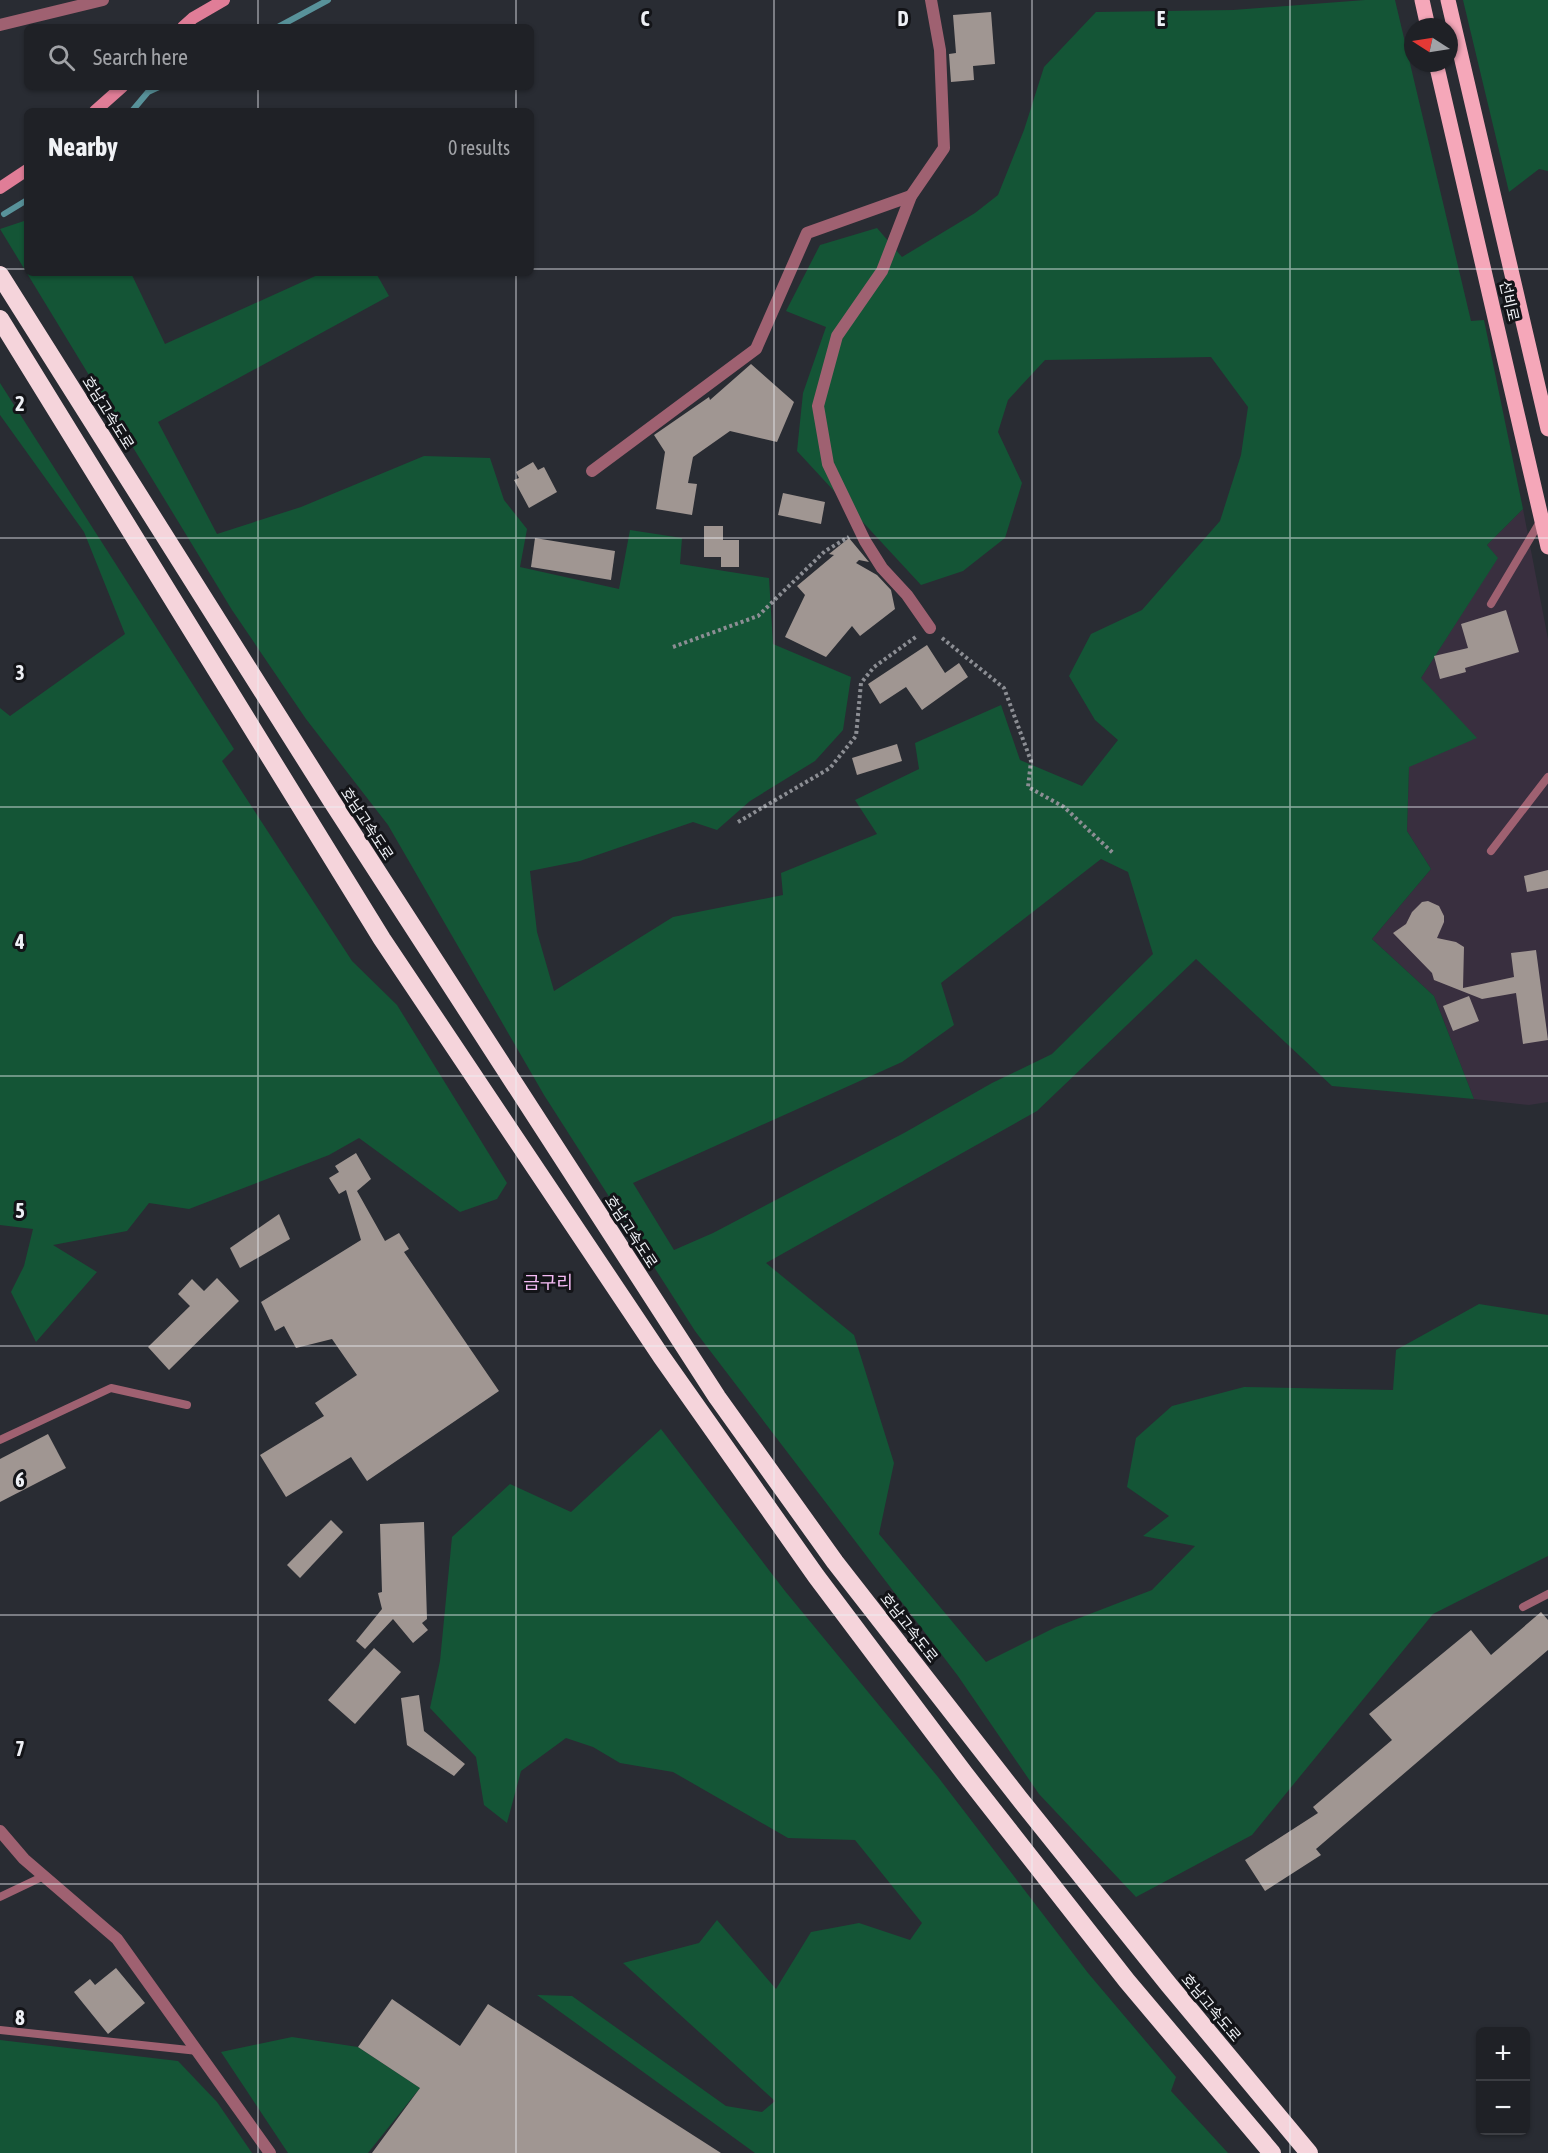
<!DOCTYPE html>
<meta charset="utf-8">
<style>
body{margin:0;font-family:"Asap Condensed","Noto Sans KR",sans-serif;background:#2c2e32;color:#f1f3f6}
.controls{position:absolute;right:18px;bottom:18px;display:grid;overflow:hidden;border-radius:9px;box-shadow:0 2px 4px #0004}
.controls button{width:54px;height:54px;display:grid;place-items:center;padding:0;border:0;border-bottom:2px solid #3c3e43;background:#1f2126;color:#f1f3f6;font:30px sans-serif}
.compass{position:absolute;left:1404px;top:18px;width:54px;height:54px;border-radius:50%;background:#1f2126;box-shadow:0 2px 4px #0004;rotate:282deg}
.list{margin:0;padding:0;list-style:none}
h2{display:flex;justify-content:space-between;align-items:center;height:78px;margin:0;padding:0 24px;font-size:26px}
h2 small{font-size:20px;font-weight:400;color:#a1a3a7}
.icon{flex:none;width:33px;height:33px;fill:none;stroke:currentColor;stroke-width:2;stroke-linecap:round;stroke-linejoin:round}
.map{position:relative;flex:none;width:1548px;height:2153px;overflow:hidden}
.search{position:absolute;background:#1f2126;box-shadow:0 2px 4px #0004;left:24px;top:24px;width:510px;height:66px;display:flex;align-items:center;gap:15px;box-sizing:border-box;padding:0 21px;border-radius:9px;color:#a1a3a7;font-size:22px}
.panel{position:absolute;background:#1f2126;box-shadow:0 2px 4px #0004;left:24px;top:108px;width:510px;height:168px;border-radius:9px}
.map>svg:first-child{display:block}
.commercial{fill:#392f3f}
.green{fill:#145536;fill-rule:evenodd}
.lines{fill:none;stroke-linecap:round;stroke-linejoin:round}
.stream{stroke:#58929a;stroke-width:6}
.building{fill:#a09692}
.path{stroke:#8c8e94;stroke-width:4;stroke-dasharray:3 3;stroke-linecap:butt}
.lane{stroke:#9f6171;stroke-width:8}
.street{stroke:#9f6171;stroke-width:12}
.secondary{stroke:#e07d97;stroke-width:12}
.primary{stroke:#f5a7b9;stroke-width:15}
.highway{stroke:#f5d4db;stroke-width:18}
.grid{fill:none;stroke:#eef0f5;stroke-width:1.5;stroke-opacity:0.55}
.labels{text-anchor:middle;stroke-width:6;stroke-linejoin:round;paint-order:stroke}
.street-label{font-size:15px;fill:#eef0f5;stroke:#131418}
.quarter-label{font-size:18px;fill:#f5bbf5;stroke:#131418}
.grid-label{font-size:20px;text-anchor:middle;font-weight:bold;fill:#eef0f5;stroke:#131418;stroke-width:6;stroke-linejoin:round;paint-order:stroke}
</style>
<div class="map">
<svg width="1548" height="2153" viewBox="0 0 1548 2153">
<rect width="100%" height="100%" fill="#292c33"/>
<path class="commercial" d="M 1523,509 L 1548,639 L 1548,1102 L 1529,1105 L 1474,1099 L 1434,996 L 1372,939 L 1431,869 L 1407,831 L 1409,767 L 1421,678 L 1497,558 L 1487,545 Z"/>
<g class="green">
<path d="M 1365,0 L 1395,0 L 1471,321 L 1484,320 L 1523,509 L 1487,545 L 1498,558 L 1421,678 L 1477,738 L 1409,767 L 1407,831 L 1431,869 L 1372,939 L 1434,996 L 1474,1099 L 1332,1086 L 1196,959 L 1037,1111 L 766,1263 L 854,1335 L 894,1463 L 879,1534 L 986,1662 L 1056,1627 L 1152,1590 L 1195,1546 L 1143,1536 L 1169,1516 L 1127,1487 L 1136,1438 L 1172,1406 L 1244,1387 L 1393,1390 L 1396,1350 L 1479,1304 L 1548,1315 L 1548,1556 L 1433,1614 L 1252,1835 L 1136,1897 L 1039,1794 L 958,1676 L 695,1331 L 544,1095 L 388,825 L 306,719 L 232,610 L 0,229 L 27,220 L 27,273 L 131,273 L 165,344 L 322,273 L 376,273 L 389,296 L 158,422 L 217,534 L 301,507 L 424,456 L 490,458 L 504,500 L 527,529 L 520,567 L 619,589 L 630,530 L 682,538 L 680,564 L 769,578 L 773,644 L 851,677 L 843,730 L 815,761 L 750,801 L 717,830 L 693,822 L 580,861 L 530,871 L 537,932 L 554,991 L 673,917 L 783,895 L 781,873 L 877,834 L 855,800 L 919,769 L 915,743 L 1001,705 L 1020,760 L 1082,786 L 1118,740 L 1095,720 L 1069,676 L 1091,634 L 1142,610 L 1220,521 L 1241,455 L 1248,407 L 1211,357 L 1045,360 L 1008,400 L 998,432 L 1022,483 L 1005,538 L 963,571 L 921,585 L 797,451 L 803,393 L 826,327 L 786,311 L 820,245 L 877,228 L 902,257 L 975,213 L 998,195 L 1024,130 L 1044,67 L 1096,12 L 1233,10 ZM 1101,859 L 1128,872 L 1153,954 L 1052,1054 L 992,1083 L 904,1133 L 713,1233 L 674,1250 L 633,1183 L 902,1062 L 954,1025 L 941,983 Z"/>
<path d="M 1463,0 L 1548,0 L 1548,171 L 1539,169 L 1509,192 Z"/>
<path d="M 0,383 L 234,749 L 222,761 L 352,961 L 397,1005 L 507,1183 L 497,1199 L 460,1212 L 359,1138 L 329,1155 L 189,1209 L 149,1203 L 127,1231 L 53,1245 L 97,1272 L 36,1342 L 11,1292 L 24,1266 L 33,1229 L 0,1225 L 0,708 L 10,716 L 125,634 L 84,532 L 0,415 Z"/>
<path d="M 661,1429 L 785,1591 L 938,1777 L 1088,1973 L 1176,2077 L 1171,2091 L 1228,2153 L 755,2153 L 537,1995 L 572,1996 L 726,2106 L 762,2112 L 775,2101 L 623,1963 L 699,1943 L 717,1920 L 776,1989 L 811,1932 L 859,1923 L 910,1940 L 922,1923 L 855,1840 L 788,1838 L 673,1772 L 620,1763 L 593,1747 L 566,1738 L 521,1771 L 507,1823 L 484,1805 L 476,1757 L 430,1708 L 440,1661 L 452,1537 L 510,1484 L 571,1512 Z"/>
<path d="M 292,2037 L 358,2047 L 420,2088 L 368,2153 L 288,2153 L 221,2052 Z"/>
<path d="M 0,2040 L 178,2061 L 217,2102 L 252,2153 L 0,2153 Z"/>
</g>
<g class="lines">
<g class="stream">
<path d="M 278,27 L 328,0"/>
<path d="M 132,111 L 148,92 L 159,87"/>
<path d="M 4,214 L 27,200"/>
</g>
</g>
<g class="building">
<path d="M 991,12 L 995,64 L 973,66 L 974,80 L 951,82 L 949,54 L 956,53 L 953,15 Z"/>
<path d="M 751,364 L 794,402 L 777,442 L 730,431 L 693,457 L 688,483 L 697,484 L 692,515 L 656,509 L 665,452 L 654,435 L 709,397 L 710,400 Z"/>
<path d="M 533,462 L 538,470 L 544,467 L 557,492 L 529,508 L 514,480 L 519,478 L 516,472 Z"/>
<path d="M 783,493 L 825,502 L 821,524 L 778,515 Z"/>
<path d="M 704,526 L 723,526 L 723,540 L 739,540 L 739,567 L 721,567 L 721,557 L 704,557 Z"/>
<path d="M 535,538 L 615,551 L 611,580 L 531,567 Z"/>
<path d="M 849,538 L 869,562 L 859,560 L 856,563 L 877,575 L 891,590 L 895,609 L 860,636 L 852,626 L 826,657 L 785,637 L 805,595 L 797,586 L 834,555 L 829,554 Z"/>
<path d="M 1506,610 L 1519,652 L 1465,668 L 1466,672 L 1440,679 L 1434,656 L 1468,648 L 1461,624 Z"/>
<path d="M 927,645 L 945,673 L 959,663 L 968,677 L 922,710 L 906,687 L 880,704 L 868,684 Z"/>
<path d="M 897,744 L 902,761 L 857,775 L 852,758 Z"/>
<path d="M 1548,870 L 1548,888 L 1527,892 L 1524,876 Z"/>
<path d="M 1428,901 L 1439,906 L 1444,916 L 1444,922 L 1437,938 L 1456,942 L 1464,947 L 1463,988 L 1514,977 L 1511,953 L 1536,950 L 1548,1040 L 1523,1044 L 1516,993 L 1482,999 L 1434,980 L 1432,973 L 1393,933 L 1406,924 L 1412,912 L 1422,902 Z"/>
<path d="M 1469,996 L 1479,1021 L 1453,1031 L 1443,1006 Z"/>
<path d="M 356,1153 L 371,1179 L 357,1191 L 385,1241 L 399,1233 L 409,1249 L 404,1252 L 499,1391 L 367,1481 L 351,1457 L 286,1497 L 260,1455 L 324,1416 L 315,1403 L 357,1375 L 332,1339 L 296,1348 L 284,1326 L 275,1331 L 261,1302 L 361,1240 L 346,1190 L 339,1194 L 329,1178 L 339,1172 L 335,1166 Z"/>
<path d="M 279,1214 L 290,1239 L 240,1268 L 230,1248 Z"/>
<path d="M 217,1278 L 239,1301 L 169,1370 L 148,1347 L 190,1306 L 178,1294 L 192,1279 L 204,1291 Z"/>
<path d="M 48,1434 L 66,1468 L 0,1502 L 0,1459 Z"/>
<path d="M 331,1520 L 343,1532 L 300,1578 L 287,1565 Z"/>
<path d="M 424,1522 L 427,1619 L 422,1623 L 428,1630 L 413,1643 L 393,1619 L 365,1649 L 356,1641 L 382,1609 L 378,1593 L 382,1592 L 380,1524 Z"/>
<path d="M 1541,1612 L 1548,1620 L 1548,1650 L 1316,1849 L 1321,1855 L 1265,1891 L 1245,1860 L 1318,1813 L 1313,1807 L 1392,1740 L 1369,1714 L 1471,1630 L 1491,1655 Z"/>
<path d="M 374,1648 L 401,1672 L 355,1724 L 328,1700 Z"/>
<path d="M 419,1695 L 424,1731 L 465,1764 L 454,1776 L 407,1745 L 401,1698 Z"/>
<path d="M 116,1968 L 145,2003 L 108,2034 L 74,1992 L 90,1979 L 95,1985 Z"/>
<path d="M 392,1999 L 460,2046 L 488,2004 L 721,2153 L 372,2153 L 420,2088 L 358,2047 Z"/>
</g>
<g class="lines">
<g class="path">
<path d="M 942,638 L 1004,688 L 1031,761 L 1028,787 L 1064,807 L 1113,853"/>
<path d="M 673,647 L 758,616 L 825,551 L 849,537"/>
<path d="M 738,822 L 830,768 L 856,736 L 861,683 L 874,667 L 917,636"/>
</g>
<g class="lane">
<path d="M 1491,604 L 1541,520"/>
<path d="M 1491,851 L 1548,777"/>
<path d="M 0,1440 L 111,1388 L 187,1405"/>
<path d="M 1523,1607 L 1548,1594"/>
<path d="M 0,1897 L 44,1876"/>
<path d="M 0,2030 L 198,2051"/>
</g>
<g class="street">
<path d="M 0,25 L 103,0"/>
<path d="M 592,471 L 756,349 L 807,233 L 911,196"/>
<path d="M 930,628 L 907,595 L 882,568 L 865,541 L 828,464 L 818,406 L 837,336 L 882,271 L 911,196 L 944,148 L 940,50 L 931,0"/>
<path d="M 0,1831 L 24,1859 L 117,1939 L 270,2153"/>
</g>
<g class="secondary">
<path d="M 183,27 L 193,18 L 224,0"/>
<path d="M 95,111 L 122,87"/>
<path d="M 0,188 L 27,170"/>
</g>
<g class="primary">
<path d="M 1422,0 L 1428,27"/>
<path d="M 1448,0 L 1548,429"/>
<path d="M 1436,63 L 1548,547"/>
</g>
<g class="highway">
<path d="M 0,275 L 331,800 L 717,1397 L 835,1562 L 1019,1798 L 1169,1985 L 1309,2153"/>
<path d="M 0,319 L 382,939 L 661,1356 L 816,1576 L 964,1773 L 1127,1981 L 1272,2153"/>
</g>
</g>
<path class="grid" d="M 258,0 L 258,27M 516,0 L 516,27M 774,0 L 774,2153M 1032,0 L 1032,2153M 1290,0 L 1290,2153M 258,87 L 258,111M 516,87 L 516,111M 0,269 L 27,269M 531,269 L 1548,269M 258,273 L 258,2153M 516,273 L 516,2153M 0,538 L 1548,538M 0,807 L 1548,807M 0,1076 L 1548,1076M 0,1346 L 1548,1346M 0,1615 L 1548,1615M 0,1884 L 1548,1884"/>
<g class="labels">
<g class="street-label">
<text transform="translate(1509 301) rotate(77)" y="5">선비로</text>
<text transform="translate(108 413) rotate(58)" y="5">호남고속도로</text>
<text transform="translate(367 824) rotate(57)" y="5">호남고속도로</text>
<text transform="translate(631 1232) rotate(57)" y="5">호남고속도로</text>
<text transform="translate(909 1628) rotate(52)" y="5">호남고속도로</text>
<text transform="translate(1211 2008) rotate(50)" y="5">호남고속도로</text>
</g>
<g class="quarter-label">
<text x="548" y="1289">금구리</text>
</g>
</g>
<g class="grid-label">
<text x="645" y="26">C</text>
<text x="903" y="26">D</text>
<text x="1161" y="26">E</text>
<text x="20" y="411">2</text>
<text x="20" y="680">3</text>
<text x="20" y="949">4</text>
<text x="20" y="1218">5</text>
<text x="20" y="1487">6</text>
<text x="20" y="1756">7</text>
<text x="20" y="2025">8</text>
</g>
</svg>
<div class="controls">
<button>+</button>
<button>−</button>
</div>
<svg class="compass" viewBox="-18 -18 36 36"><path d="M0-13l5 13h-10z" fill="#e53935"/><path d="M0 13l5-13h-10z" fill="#a1a3a7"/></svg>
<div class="search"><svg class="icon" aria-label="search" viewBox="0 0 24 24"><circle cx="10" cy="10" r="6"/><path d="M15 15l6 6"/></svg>Search here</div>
<section class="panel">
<h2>Nearby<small>0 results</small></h2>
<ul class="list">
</ul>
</section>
</div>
